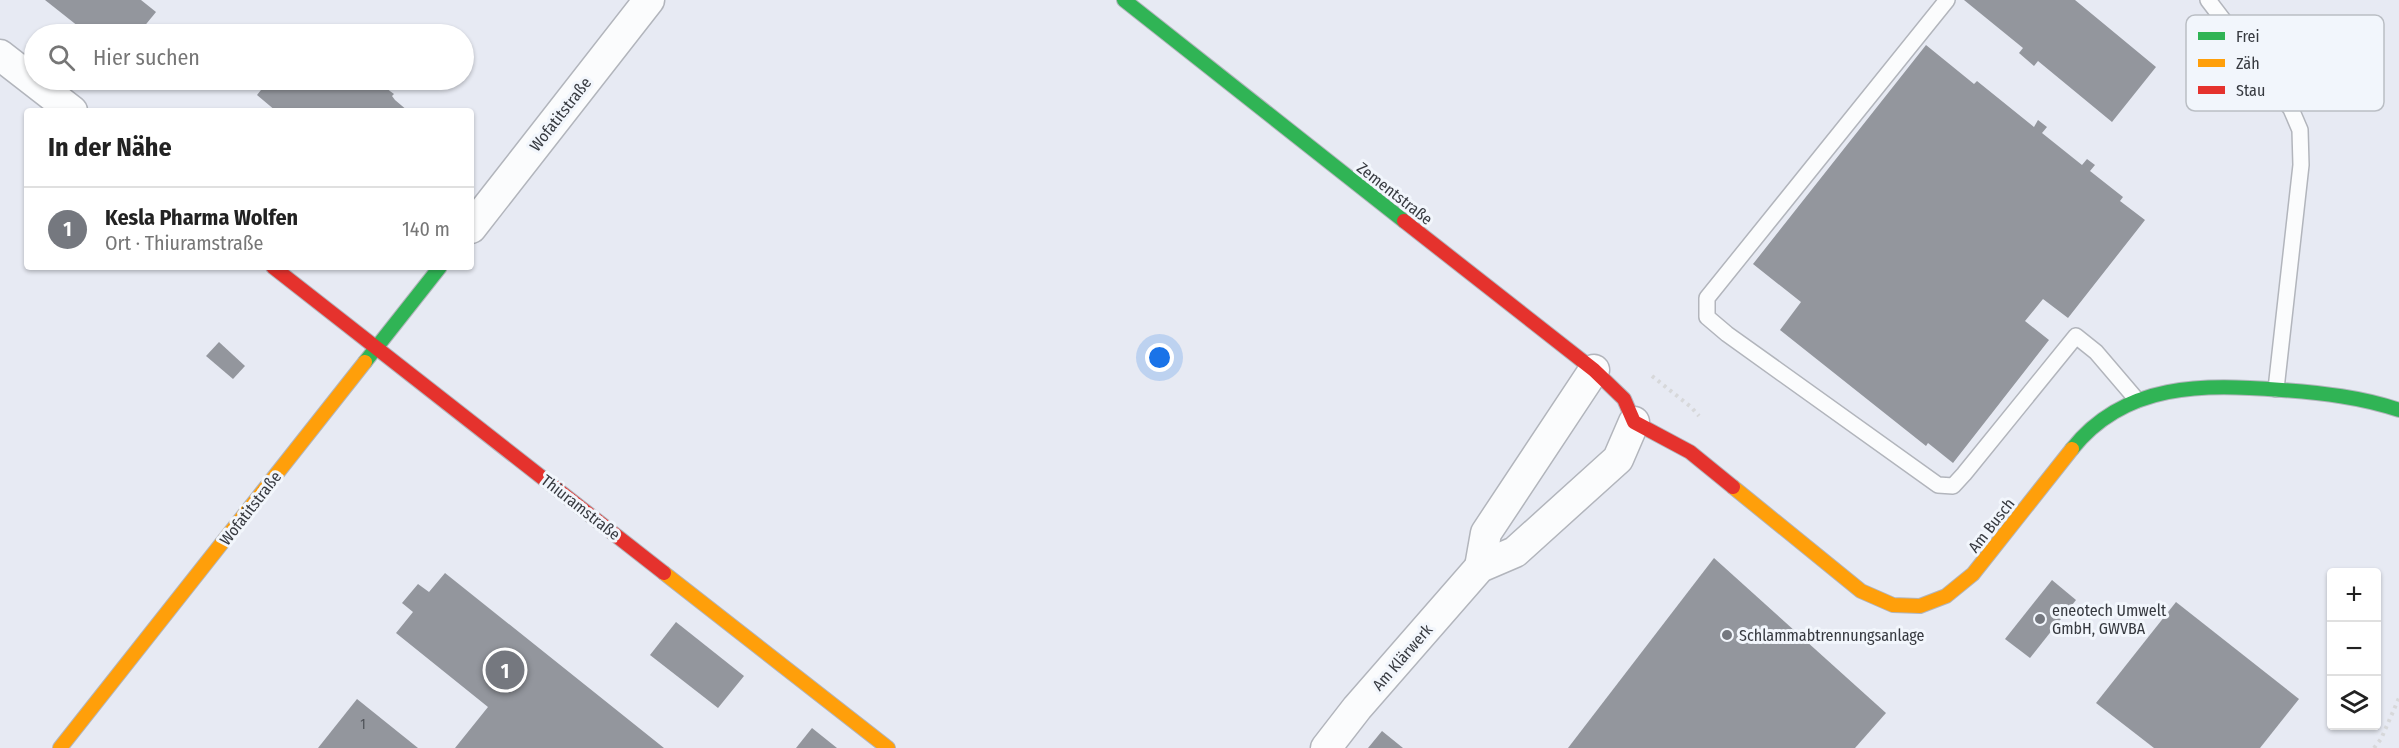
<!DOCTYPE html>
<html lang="de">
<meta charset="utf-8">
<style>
body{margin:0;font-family:"Fira Sans Condensed",sans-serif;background:#f6f6f6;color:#222}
.controls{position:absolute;right:18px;bottom:18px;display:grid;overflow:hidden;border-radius:6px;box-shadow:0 2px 4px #0004}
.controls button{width:54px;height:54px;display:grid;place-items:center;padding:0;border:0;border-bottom:2px solid #e0e0e0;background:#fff;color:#222;font:30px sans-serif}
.you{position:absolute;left:1160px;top:358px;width:21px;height:21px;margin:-15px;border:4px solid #fff;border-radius:50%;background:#1a73e8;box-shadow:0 0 0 9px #1a73e833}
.badge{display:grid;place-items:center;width:39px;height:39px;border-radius:50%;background:#75787f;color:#fff;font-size:20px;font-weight:700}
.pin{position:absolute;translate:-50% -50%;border:3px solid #fff;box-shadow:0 2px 6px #0006}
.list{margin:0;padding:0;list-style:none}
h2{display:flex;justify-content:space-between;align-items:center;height:78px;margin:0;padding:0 24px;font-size:26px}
h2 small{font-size:20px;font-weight:400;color:#767676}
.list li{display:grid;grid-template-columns:39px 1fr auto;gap:18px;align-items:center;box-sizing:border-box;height:84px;padding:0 24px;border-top:2px solid #e0e0e0}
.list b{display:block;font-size:22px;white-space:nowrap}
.list p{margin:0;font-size:20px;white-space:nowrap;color:#767676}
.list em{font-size:20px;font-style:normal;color:#767676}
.icon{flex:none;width:33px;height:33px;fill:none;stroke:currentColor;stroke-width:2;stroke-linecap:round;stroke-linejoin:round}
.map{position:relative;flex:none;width:2399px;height:748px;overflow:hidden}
.search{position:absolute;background:#fff;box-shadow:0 2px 4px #0004;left:24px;top:24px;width:450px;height:66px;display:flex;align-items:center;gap:15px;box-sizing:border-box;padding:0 21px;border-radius:33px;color:#767676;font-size:22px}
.panel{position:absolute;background:#fff;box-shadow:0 2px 4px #0004;left:24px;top:108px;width:450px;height:162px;border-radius:6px}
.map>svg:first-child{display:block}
.building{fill:#93969d}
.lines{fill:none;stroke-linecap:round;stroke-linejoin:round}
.lane-casing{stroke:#b2b5bc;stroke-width:18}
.street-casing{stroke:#b2b5bc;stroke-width:33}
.fast-casing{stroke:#b2b5bc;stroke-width:16}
.slow-casing{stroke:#b2b5bc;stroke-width:16}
.jam-casing{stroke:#b2b5bc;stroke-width:16}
.path{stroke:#d7d8da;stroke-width:4;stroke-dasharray:3 4.5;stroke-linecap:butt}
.lane{stroke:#fbfcfd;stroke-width:15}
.street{stroke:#fbfcfd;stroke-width:30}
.fast{stroke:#30b455;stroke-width:14}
.slow{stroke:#ff9f0a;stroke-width:14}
.jam{stroke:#e5322d;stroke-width:14}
.poi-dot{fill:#75787f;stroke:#f2f6fc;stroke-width:2}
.labels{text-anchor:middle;stroke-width:6;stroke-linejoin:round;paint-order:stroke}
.number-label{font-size:14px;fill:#4e5157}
.street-label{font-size:16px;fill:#373a40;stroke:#f2f6fc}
.poi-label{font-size:16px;fill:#373a40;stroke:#f2f6fc;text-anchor:start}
.key{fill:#f2f6fc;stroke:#babec4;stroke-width:1.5}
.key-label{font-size:16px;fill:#373a40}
</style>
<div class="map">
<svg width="2399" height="748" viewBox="0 0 2399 748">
<rect width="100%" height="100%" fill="#e7eaf3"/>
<g class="building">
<path d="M 45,0 L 141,0 L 156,12 L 138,34 L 88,34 Z"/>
<path d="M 1964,0 L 2075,0 L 2156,67 L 2112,122 L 2038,61 L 2034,66 L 2019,53 L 2023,48 Z"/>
<path d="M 1926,45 L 1974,84 L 1977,81 L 2034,127 L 2038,120 L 2047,127 L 2042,133 L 2082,165 L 2087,159 L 2095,165 L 2090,171 L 2123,197 L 2120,201 L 2145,220 L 2068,318 L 2043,299 L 2025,321 L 2049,340 L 1953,463 L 1928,443 L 1926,446 L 1780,330 L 1801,302 L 1753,264 Z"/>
<path d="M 269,80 L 371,80 L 374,82 L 375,80 L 394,94 L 392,96 L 395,100 L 408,111 L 276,111 L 257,95 Z"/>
<path d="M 219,342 L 245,366 L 233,379 L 206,356 Z"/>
<path d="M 1714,558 L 1886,713 L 1855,748 L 1568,748 Z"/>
<path d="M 445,573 L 664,748 L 455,748 L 488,707 L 396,633 L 413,612 L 402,603 L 418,584 L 429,592 Z"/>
<path d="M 2052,580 L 2076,600 L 2030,658 L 2005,639 Z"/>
<path d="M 2176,602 L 2299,699 L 2260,748 L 2154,748 L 2096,703 Z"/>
<path d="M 676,622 L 744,676 L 718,708 L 650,655 Z"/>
<path d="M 357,699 L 418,748 L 318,748 Z"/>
<path d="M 812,728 L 837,748 L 796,748 Z"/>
<path d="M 1382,731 L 1403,748 L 1368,748 Z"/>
</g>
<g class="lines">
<defs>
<g id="lane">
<path d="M 1947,0 L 1707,298 L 1707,317 L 1727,334 L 1938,485 L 1953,486 L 1964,474 L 2076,336 L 2096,352 L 2137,400"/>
<path d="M 2208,0 L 2291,109 L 2300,130 L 2301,165 L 2276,389"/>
</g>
<g id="street">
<path d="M 0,55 L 72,111"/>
<path d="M 471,228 L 649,0"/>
<path d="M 1480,567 L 1486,533 L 1594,370"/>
<path d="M 1326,748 L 1357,708 L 1480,567 L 1515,552 L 1618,459 L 1634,422"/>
</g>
<g id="fast">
<path d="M 1124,0 L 1404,221"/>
<path d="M 365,362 L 440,267"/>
<path d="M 2072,449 C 2125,382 2204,384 2282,390 C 2322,393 2361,397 2399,410"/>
</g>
<g id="slow">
<path d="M 1733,487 L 1861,591 L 1893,605 L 1920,606 L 1946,596 L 1973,574 L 2072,449"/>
<path d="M 664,573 L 888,748"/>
<path d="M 60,748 L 365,362"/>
</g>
<g id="jam">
<path d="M 1404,221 L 1594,370 L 1624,399 L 1634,422 L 1690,452 L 1733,487"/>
<path d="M 273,267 L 664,573"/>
</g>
</defs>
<use href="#lane" class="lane-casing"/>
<use href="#street" class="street-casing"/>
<use href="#fast" class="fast-casing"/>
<use href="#slow" class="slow-casing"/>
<use href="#jam" class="jam-casing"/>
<g class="path">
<path d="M 1652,376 L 1691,407 L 1699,416"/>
<path d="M 2374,748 L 2381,739 L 2399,698"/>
</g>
<use href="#lane" class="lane"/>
<use href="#street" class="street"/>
<use href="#fast" class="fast"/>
<use href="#slow" class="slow"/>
<use href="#jam" class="jam"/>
</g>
<g class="poi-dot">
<circle cx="2040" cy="619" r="6"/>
<circle cx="1727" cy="635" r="6"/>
</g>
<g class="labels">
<g class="number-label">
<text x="363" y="729">1</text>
</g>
<g class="street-label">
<text transform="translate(560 114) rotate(-52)" y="6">Wofatitstraße</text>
<text transform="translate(1395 193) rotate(38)" y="6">Zementstraße</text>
<text transform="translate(581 507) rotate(38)" y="6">Thiuramstraße</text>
<text transform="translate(250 508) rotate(-52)" y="6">Wofatitstraße</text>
<text transform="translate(1991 525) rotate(-52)" y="6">Am Busch</text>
<text transform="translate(1402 657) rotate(-49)" y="6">Am Klärwerk</text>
</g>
<g class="poi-label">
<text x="2052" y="616">eneotech Umwelt<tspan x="2052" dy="18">GmbH, GWVBA</tspan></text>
<text x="1739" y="641">Schlammabtrennungsanlage</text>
</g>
</g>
<rect x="2186" y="15" width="198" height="96" rx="9" class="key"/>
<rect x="2198" y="32" width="27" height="8" fill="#30b455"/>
<rect x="2198" y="59" width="27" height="8" fill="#ff9f0a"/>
<rect x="2198" y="86" width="27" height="8" fill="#e5322d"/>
<g class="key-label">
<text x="2236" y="42">Frei</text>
<text x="2236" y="69">Zäh</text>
<text x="2236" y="96">Stau</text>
</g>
</svg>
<div class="controls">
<button>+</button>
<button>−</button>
<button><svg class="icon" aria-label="layers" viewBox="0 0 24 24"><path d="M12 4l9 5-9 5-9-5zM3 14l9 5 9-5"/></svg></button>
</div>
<div class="you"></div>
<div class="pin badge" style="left:505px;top:670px">1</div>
<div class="search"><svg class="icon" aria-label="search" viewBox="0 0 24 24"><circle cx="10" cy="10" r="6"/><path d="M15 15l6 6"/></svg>Hier suchen</div>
<section class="panel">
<h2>In der Nähe<small></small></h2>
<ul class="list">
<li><span class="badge">1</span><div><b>Kesla Pharma Wolfen</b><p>Ort · Thiuramstraße</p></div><em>140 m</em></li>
</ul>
</section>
</div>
